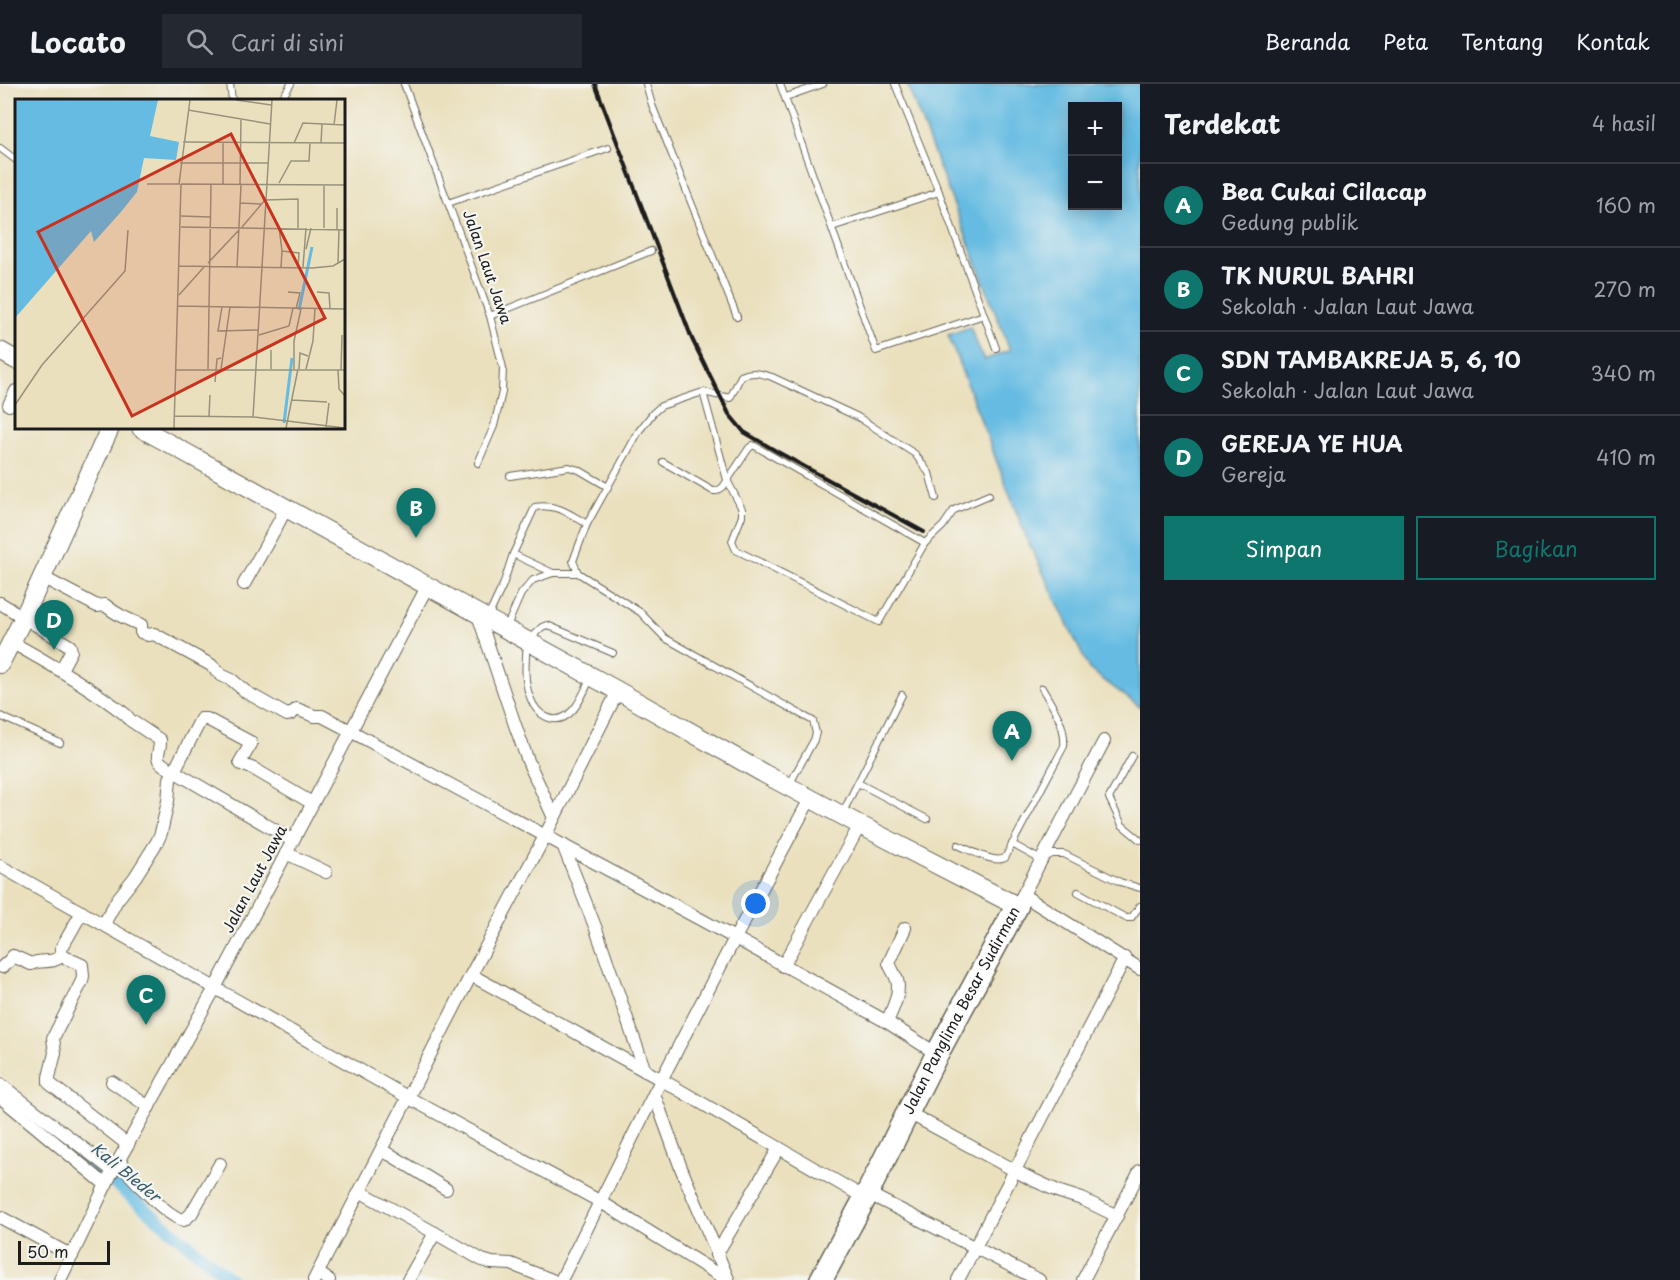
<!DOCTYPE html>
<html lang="id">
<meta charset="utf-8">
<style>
body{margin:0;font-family:"Playpen Sans",sans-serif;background:#242831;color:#f1f3f6}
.controls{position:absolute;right:18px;top:18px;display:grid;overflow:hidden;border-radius:0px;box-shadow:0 3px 15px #0003}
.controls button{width:54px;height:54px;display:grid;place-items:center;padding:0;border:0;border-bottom:2px solid #363941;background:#171b24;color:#f1f3f6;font:30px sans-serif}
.scale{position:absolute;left:18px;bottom:15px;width:92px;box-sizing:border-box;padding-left:6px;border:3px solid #1c1c1c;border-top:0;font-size:16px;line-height:21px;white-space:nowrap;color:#1c1c1c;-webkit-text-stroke:4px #f6f6f2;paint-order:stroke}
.you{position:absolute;left:756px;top:820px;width:21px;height:21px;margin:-15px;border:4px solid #fff;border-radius:50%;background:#1a73e8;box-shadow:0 0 0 9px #1a73e833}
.badge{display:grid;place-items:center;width:39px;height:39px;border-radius:50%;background:#0f766e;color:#fff;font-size:20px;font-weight:700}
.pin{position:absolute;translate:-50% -50px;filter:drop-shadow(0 2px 3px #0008)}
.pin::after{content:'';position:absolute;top:32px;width:21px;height:18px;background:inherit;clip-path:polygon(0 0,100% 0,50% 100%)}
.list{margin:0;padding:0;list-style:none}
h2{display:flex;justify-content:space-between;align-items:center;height:78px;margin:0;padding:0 24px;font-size:26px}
h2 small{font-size:20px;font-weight:400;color:#9ea1a6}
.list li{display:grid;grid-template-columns:39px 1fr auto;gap:18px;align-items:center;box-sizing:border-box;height:84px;padding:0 24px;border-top:2px solid #363941}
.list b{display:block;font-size:22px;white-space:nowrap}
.list p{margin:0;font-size:20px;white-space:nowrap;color:#9ea1a6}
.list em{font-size:20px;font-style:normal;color:#9ea1a6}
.actions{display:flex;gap:12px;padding:18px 24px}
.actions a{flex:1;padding:14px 0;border:2px solid #0f766e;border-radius:0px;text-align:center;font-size:21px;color:#0f766e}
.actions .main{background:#0f766e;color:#fff}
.icon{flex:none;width:33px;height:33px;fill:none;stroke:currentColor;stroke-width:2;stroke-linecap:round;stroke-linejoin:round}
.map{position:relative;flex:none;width:1140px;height:1196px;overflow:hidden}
header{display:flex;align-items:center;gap:36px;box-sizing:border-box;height:84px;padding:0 30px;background:#171b24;border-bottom:2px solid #363941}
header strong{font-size:28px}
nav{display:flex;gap:33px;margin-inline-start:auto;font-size:21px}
.search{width:420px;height:54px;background:#242831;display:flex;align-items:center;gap:15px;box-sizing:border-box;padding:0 21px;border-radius:0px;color:#9ea1a6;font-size:22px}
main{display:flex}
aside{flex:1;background:#171b24}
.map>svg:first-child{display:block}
.water{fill:#65bbe2;stroke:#406c7f;stroke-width:1.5;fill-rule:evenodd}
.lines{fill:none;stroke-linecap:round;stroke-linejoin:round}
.canal{stroke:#65bbe2;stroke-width:12}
.lane-casing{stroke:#646154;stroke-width:8}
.street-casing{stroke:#646154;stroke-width:14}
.secondary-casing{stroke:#646154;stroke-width:20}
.highway-casing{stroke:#646154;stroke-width:25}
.lane{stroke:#fff;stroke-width:6}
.street{stroke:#fff;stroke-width:12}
.secondary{stroke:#fff;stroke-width:18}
.highway{stroke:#fff;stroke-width:22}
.rail{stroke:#1c1c1c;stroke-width:4}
.labels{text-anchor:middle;stroke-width:4.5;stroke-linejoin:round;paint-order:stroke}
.street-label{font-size:15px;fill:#1c1c1c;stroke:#f6f6f2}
.water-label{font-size:16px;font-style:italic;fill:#395c6b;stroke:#f6f6f2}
.inset-river{fill:none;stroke:#65bbe2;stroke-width:3}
.inset-road{fill:none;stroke:#98927d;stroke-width:1.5}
.view{fill:#c8321e;fill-opacity:0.15;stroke:#c8321e;stroke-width:3}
.inset-edge{fill:none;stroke:#1c1c1c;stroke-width:3}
</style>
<header>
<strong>Locato</strong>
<div class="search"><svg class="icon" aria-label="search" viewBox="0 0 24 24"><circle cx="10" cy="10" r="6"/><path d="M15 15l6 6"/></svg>Cari di sini</div>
<nav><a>Beranda</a><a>Peta</a><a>Tentang</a><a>Kontak</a></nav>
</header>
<main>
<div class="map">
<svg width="1140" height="1196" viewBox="0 0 1140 1196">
<rect width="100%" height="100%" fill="#f6f6f2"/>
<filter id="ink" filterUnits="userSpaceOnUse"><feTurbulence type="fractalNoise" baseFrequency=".0167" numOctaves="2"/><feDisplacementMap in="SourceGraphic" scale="12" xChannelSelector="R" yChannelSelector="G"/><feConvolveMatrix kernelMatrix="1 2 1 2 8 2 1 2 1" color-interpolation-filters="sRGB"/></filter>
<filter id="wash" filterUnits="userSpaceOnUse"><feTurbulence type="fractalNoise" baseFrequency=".008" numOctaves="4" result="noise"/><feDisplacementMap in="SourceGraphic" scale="24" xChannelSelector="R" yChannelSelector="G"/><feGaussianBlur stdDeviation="1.35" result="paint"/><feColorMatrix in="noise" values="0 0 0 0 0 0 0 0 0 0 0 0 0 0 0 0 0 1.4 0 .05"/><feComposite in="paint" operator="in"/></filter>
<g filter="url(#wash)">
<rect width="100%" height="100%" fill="#eae0bd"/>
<path class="water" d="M 907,0 L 1140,0 L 1140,623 L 1089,585 L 1026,453 L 948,251 L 970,243 L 984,276 L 1010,266 ZM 1072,22 L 1118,22 L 1118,122 L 1072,122 Z"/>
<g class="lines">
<path class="canal" d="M 33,1033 L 232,1196"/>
</g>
</g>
<g filter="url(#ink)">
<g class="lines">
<defs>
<g id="lane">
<path d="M 230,0 L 232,16"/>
<path d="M 404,0 L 490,232 L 503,284 L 502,308 L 494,342 L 478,379"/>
<path d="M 646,0 L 652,21 L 737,233"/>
<path d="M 780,0 L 876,267 L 984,231"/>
<path d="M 895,0 L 939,108 L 996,264"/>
<path d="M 786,13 L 823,0"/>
<path d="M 281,16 L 291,0"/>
<path d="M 0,64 L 16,76"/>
<path d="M 448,119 L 608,64"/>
<path d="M 832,143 L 939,108"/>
<path d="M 490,232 L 651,167"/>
<path d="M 703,308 L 727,396 L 742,425 L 742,432 L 732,457 L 736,466 L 879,538 L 925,459 L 943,442 L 954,426 L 989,411"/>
<path d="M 663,378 L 713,407 L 717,407 L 723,403 L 749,364 L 753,361 L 925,459"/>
<path d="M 510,392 L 569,383 L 579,386 L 608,403"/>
<path d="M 513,470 L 553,489"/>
<path d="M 578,489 L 573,477 L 587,440 L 639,347 L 653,329 L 661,322 L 703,308 L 730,314 L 741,292 C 752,287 760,289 772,293 L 858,333 L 915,370 L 929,389 L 936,414"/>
<path d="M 488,533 L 503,501 L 513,470 L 535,423 C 556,419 570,430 587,440"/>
<path d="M 507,542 L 521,510 L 533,496 L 553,489 L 578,489 L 640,528 L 665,554 L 813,637 L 816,649 L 814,656 L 789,701"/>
<path d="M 591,593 C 586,604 581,617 573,626 C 557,644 537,633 530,613 C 523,596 526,575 527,557 L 542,543 L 547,541 L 613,569"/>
<path d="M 0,632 L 60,659"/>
<path d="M 1132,672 L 1109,714 L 1122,741 L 1140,756"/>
<path d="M 858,699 L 927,735"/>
<path d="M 843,728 L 902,611"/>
<path d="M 1012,760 L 1041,776 L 1052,770 L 1064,770 L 1120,798 L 1140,804"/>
<path d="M 958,761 C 970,766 994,780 1005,774 L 1064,662 C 1066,640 1052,622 1042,604"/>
<path d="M 1078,808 L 1126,834 L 1131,834 L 1140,822"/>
</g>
<g id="street">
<path d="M 9,321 L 16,307"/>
<path d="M 42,493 L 97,522 L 105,521 C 117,531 127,535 141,541 L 141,548 L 148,551 L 154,550 L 211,581 L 221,591 L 232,596 L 246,608 L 287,631 L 291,630 L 297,625 L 314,632 L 322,632 L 345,644 L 735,854 L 887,938 L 937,970"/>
<path d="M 244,500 L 280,436 L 285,424"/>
<path d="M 0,519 L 70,562 L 71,567 L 61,586"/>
<path d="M 478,531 L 515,641 L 528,677 L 554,734"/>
<path d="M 11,558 C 51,580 90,603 126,631 L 130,636 L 160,656 C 161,669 152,673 165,682 L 292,756"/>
<path d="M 563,761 L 596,845 L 645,987"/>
<path d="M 286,769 L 326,788"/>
<path d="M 0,782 L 409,1014 L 601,1118 L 727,1196"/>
<path d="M 1023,811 L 1140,885"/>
<path d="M 1017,822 L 1104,657"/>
<path d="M 82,828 L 61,865 L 62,872 L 82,881 L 83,892 L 82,897 L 53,954 L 55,969 L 49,993 L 49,999 L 128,1061"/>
<path d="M 104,840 L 117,816 L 135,793 L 157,758 L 161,749 L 168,717 L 170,695 L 201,635 L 207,635 L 250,658 L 251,660 L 240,678 L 241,680 L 254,685 L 312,719"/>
<path d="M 783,882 L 860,741"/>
<path d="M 2,883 L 8,878 L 13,872 L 31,880 C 42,874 50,881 62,872"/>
<path d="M 471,891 L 662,996 L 865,1114"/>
<path d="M 887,938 C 892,926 901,909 897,896 C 895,890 891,885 889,879 L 905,844"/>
<path d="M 112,998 L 149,1023"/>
<path d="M 0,1000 L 113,1087"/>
<path d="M 654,1010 L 681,1084 L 728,1195"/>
<path d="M 0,1013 L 106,1101"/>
<path d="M 907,1028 L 1029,1094 L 1060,1108 L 1082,1115 L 1117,1132"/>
<path d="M 381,1067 L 391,1071 L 446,1105"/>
<path d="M 119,1076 C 130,1092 166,1133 184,1136 L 191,1130 L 220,1080"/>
<path d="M 361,1108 L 435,1149 L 408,1196"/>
<path d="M 867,1109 L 1039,1196"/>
<path d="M 0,1133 L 72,1172"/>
<path d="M 435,1149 L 482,1176 L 492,1179 L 511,1180 L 552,1196"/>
<path d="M 716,1171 L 779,1064"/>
<path d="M 318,1189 L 329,1196"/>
<path d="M 60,1196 L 111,1090 L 215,904 L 427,503"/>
<path d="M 314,1196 L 471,891 L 545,752 L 618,607"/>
<path d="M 561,1196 L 654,1010 L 735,854 L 810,715"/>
<path d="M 958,1196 L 1125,874"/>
<path d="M 1083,1196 L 1140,1087"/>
</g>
<g id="secondary">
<path d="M 0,267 L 16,276"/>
<path d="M 141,344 L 618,607 L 763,689 L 860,741 L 1017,822"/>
<path d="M 0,580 L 24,533 L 110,344"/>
</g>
<g id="highway">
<path id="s1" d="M 821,1196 L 865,1114 L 937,970 L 1017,822"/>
</g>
</defs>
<use href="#lane" class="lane-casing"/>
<use href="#street" class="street-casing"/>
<use href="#secondary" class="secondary-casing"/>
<use href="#highway" class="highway-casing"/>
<use href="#lane" class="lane"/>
<use href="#street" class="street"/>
<use href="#secondary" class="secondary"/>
<use href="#highway" class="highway"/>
<path class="rail" d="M 595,0 L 692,255 L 729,330 L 744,348 L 776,367 L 924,448"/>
</g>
</g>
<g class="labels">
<g class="street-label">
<text transform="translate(487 183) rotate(71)" y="5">Jalan Laut Jawa</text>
<text transform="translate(255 795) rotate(-62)" y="5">Jalan Laut Jawa</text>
<text dy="5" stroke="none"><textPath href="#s1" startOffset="304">Jalan Panglima Besar Sudirman</textPath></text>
</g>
<g class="water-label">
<text transform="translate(126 1088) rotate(39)" y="6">Kali Bleder</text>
</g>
</g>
<g transform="translate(15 15)">
<rect width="330" height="330" fill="#eae0bd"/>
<path d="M 0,1 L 143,1 L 135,37 L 164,43 L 161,61 L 129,59 L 122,93 L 105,114 L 79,143 L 76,132 L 0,219 Z" fill="#65bbe2"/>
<path class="inset-river" d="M 284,211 L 297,148M 269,324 L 277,259"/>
<path class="inset-road" d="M 221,1 L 256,6M 173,11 L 255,25M 319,26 L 322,1M 168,43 L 330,44M 208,44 L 208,85M 279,44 L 288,24 L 330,26M 306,44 L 307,25M 165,64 L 253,64M 264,84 L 276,62 L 294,62 L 295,44M 132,85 L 165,85M 164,85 L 175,1M 166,85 L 330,86M 225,85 L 226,20M 309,87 L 309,129M 225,104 L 246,105M 322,109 L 322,130M 166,117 L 195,118M 166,128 L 330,131M 227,128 L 250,101 L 283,100 L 283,129M 264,128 L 267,152M 291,150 L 296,129M 193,164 L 223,132M 323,164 L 324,130M 164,167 L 297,169 L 318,167 L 330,160M 222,168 L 226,86M 266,168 L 267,152 L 284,154 L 283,168M 288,168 L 291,129M 273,193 L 285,194 L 281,210M 302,193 L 314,194 L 315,209M 164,196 L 189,168M 163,207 L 330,210 L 330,186M 207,208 L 203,232 L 244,231M 244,236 L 274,227 L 278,209M 193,270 L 196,86M 206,270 L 215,208M 256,270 L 256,251M 279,270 L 279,242 L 286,210M 284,270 L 285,254 L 293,257M 291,270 L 298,242 L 300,209M 161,271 L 330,271M 323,271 L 324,290 L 330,297M 326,271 L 327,236M 200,283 L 202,260 L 206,259M 277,301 L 312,303M 0,306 L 27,266 L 110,172 L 113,131M 159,317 L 238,318 L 330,329M 194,317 L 195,296M 238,318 L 257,1M 311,328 L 314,304M 159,329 L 166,85M 271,329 L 283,270"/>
<path class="view" d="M 216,35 L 310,219 L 117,317 L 23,133 Z"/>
<rect width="330" height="330" class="inset-edge"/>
</g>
</svg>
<div class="controls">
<button>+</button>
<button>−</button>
</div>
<div class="scale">50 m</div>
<div class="you"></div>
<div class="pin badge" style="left:1012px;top:677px">A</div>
<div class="pin badge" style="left:416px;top:454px">B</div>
<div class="pin badge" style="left:146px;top:941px">C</div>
<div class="pin badge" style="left:54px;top:566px">D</div>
</div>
<aside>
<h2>Terdekat<small>4 hasil</small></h2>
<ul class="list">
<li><span class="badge">A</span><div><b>Bea Cukai Cilacap</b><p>Gedung publik</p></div><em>160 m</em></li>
<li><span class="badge">B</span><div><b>TK NURUL BAHRI</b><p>Sekolah · Jalan Laut Jawa</p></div><em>270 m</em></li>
<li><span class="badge">C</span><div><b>SDN TAMBAKREJA 5, 6, 10</b><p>Sekolah · Jalan Laut Jawa</p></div><em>340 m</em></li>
<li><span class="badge">D</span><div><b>GEREJA YE HUA</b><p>Gereja</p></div><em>410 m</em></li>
</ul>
<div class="actions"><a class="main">Simpan</a><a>Bagikan</a></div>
</aside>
</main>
